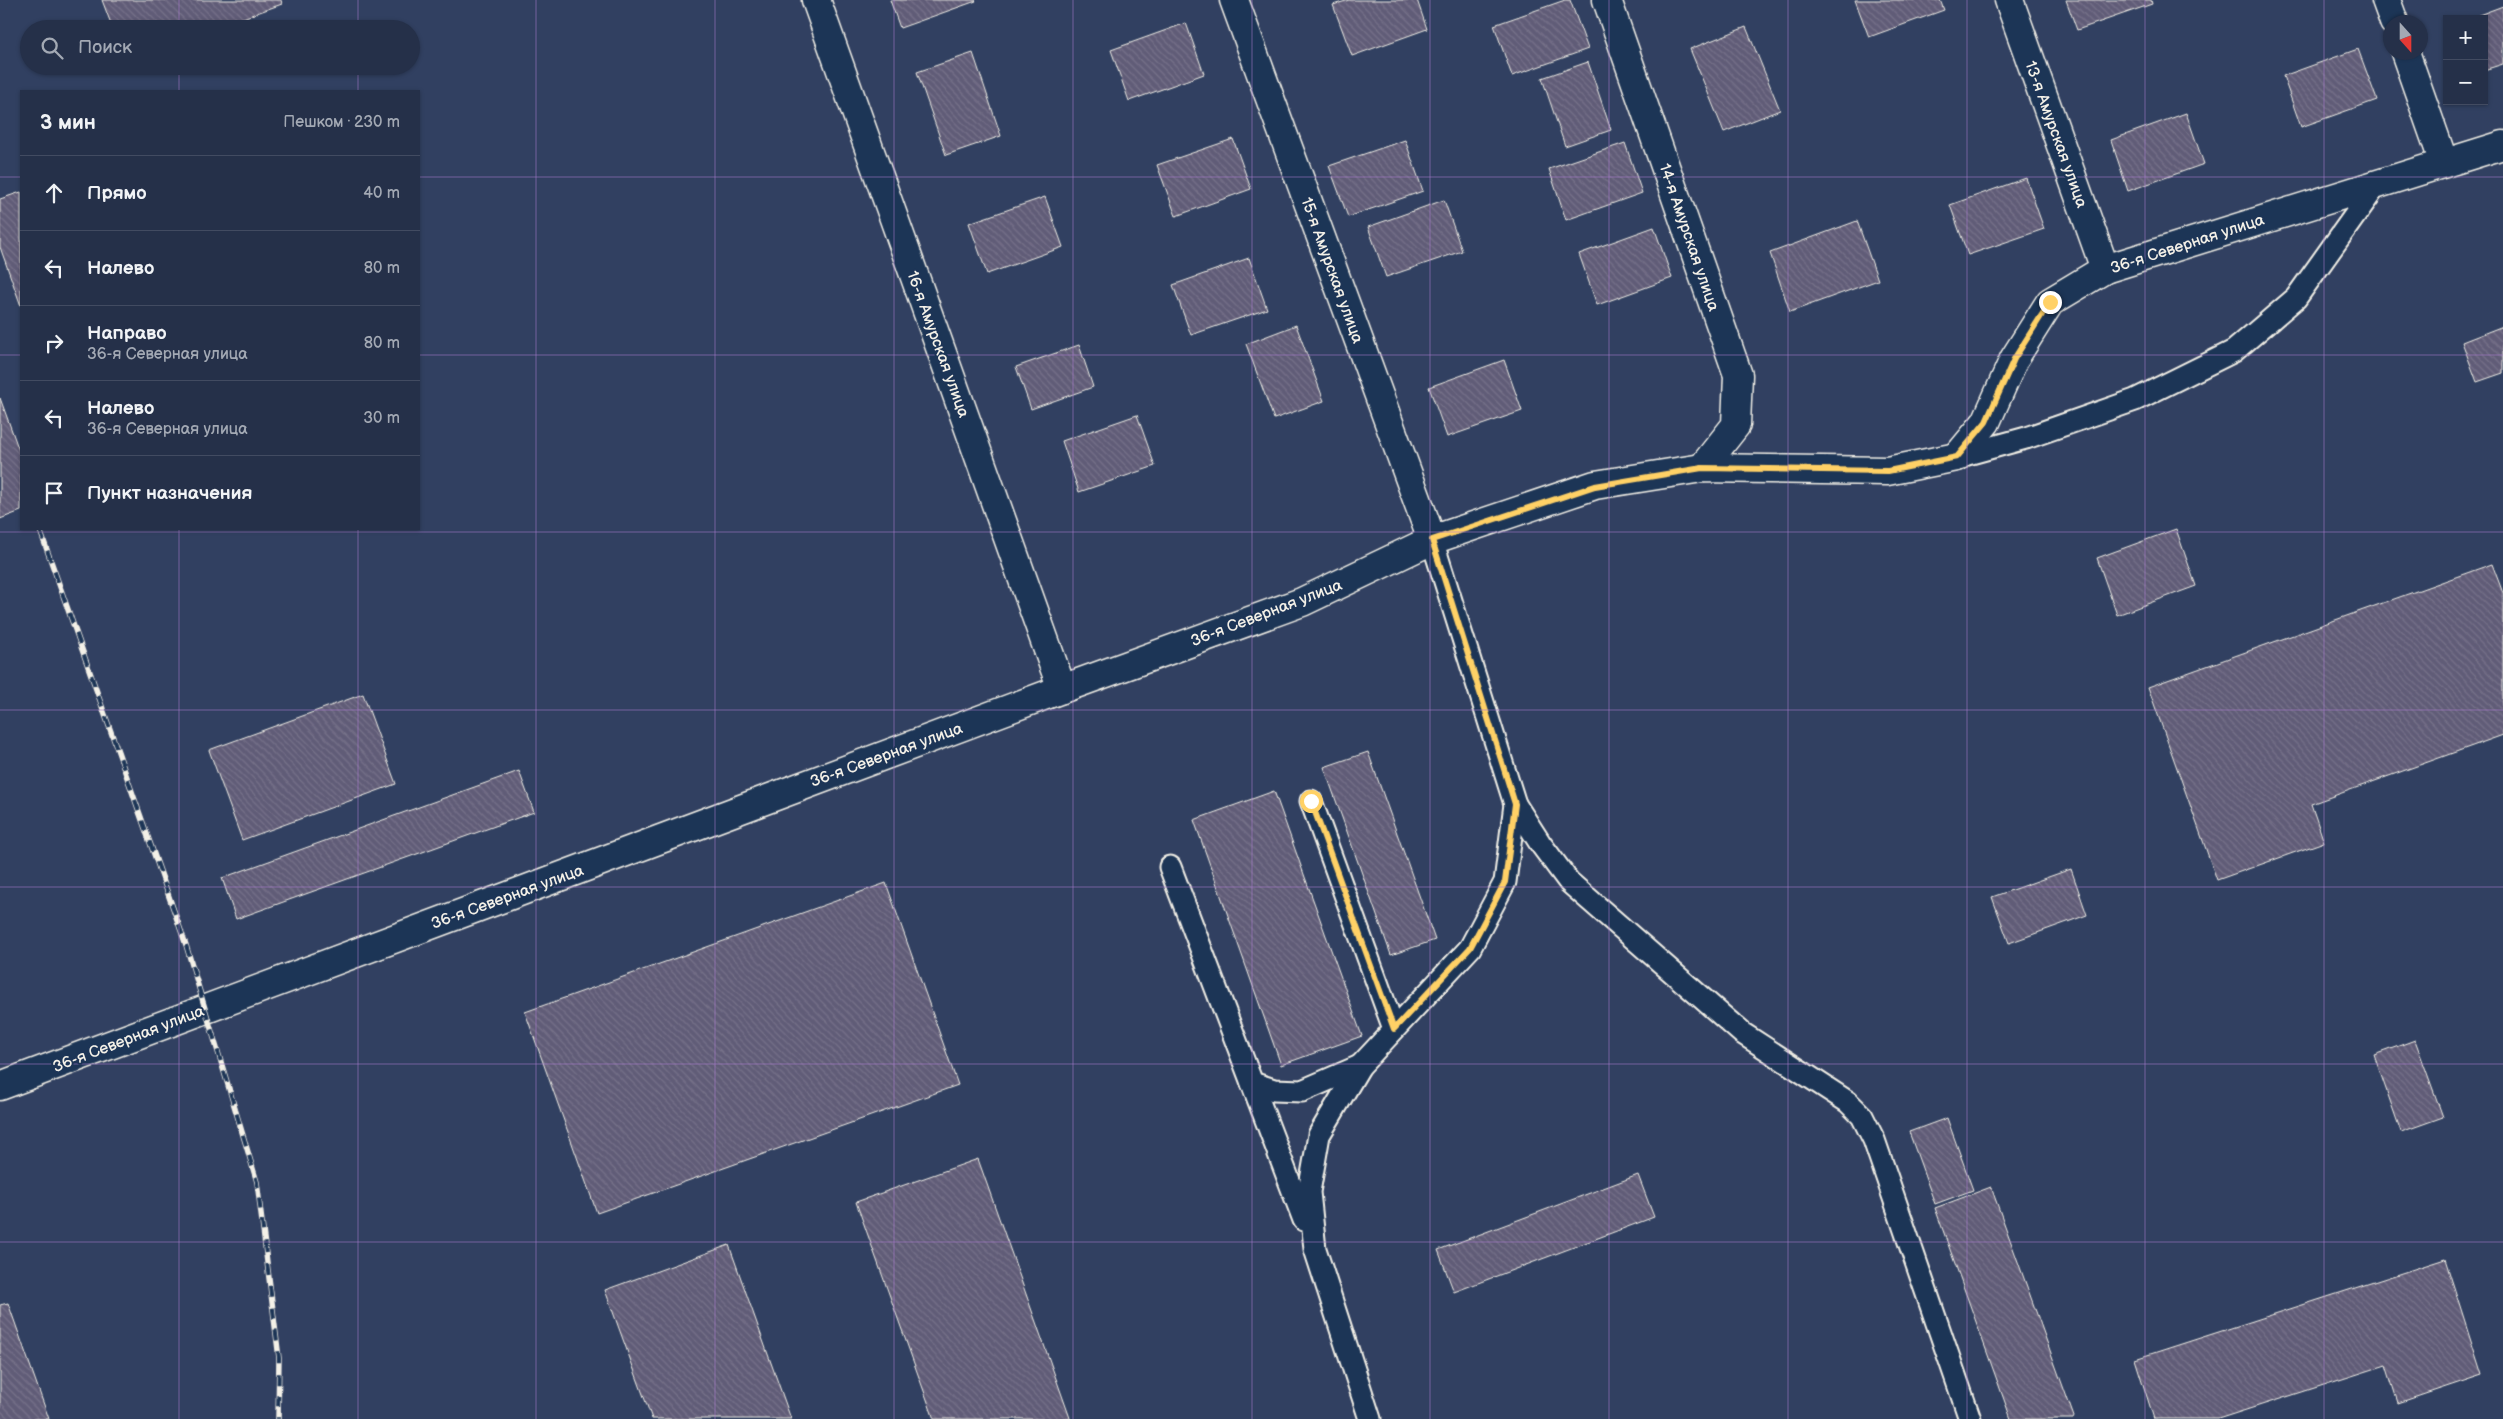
<!DOCTYPE html>
<html lang="ru">
<meta charset="utf-8">
<style>
body{margin:0;font-family:"Balsamiq Sans",sans-serif;background:#313c53;color:#f1f3f6}
.controls{position:absolute;right:15px;top:15px;display:grid;overflow:hidden;border-radius:0px;box-shadow:0 1px 4px #0004}
.controls button{width:45px;height:45px;display:grid;place-items:center;padding:0;border:0;border-bottom:1px solid #424b61;background:#253049;color:#f1f3f6;font:25px sans-serif}
.compass{position:absolute;left:2383px;top:15px;width:45px;height:45px;border-radius:50%;background:#253049;box-shadow:0 1px 4px #0004;rotate:159deg}
.stop{position:absolute;width:15px;height:15px;margin:-11px;border:4px solid #ffd166;border-radius:50%;background:#fff}
.stop.end{background:#ffd166;border-color:#fff;box-shadow:0 1px 5px #0008}
.list{margin:0;padding:0;list-style:none}
h2{display:flex;justify-content:space-between;align-items:center;height:65px;margin:0;padding:0 20px;font-size:21px}
h2 small{font-size:16px;font-weight:400;color:#a3a9b4}
.list li{display:grid;grid-template-columns:32px 1fr auto;gap:15px;align-items:center;box-sizing:border-box;height:75px;padding:0 20px;border-top:1px solid #424b61}
.list b{display:block;font-size:19px;white-space:nowrap}
.list p{margin:0;font-size:16px;white-space:nowrap;color:#a3a9b4}
.list em{font-size:16px;font-style:normal;color:#a3a9b4}
.icon{flex:none;width:28px;height:28px;fill:none;stroke:currentColor;stroke-width:2;stroke-linecap:round;stroke-linejoin:round}
.map{position:relative;flex:none;width:2503px;height:1419px;overflow:hidden}
.search{position:absolute;background:#253049;box-shadow:0 1px 4px #0004;left:20px;top:20px;width:400px;height:55px;display:flex;align-items:center;gap:12px;box-sizing:border-box;padding:0 18px;border-radius:28px;color:#a3a9b4;font-size:19px}
.panel{position:absolute;background:#253049;box-shadow:0 1px 4px #0004;left:20px;top:90px;width:400px;height:440px;border-radius:0px}
.map>svg:first-child{display:block}
.building{fill:url(#building-back-hatch);stroke:#f4f1e8}
.lines{fill:none;stroke-linecap:round;stroke-linejoin:round}
.lane-casing{stroke:#f4f1e8;stroke-width:25}
.street-casing{stroke:#f4f1e8;stroke-width:31}
.lane{stroke:#1d3557;stroke-width:21}
.street{stroke:#1d3557;stroke-width:28}
.rail-casing{stroke:#f4f1e8;stroke-width:5.5}
.rail{stroke:#1d3557;stroke-width:4;stroke-dasharray:11;stroke-linecap:butt}
.route{stroke:#ffd166;stroke-width:6}
.grid{fill:none;stroke:#ab7bcf;stroke-width:1;stroke-opacity:0.55}
.labels{text-anchor:middle;stroke-width:4;stroke-linejoin:round;paint-order:stroke}
.street-label{font-size:16px;fill:#f4f1e8;stroke:#1d3557}
</style>
<div class="map">
<svg width="2503" height="1419" viewBox="0 0 2503 1419">
<defs>
<pattern id="building-back-hatch" width="6" height="6" patternUnits="userSpaceOnUse" patternTransform="scale(1.25)"><rect width="6" height="6" fill="#605b77"/><path d="M-1 5l2 2M0 0l6 6M5-1l2 2" fill="none" stroke="#77738a"/></pattern>
</defs>
<rect width="100%" height="100%" fill="#314061"/>
<filter id="ink" filterUnits="userSpaceOnUse"><feTurbulence type="fractalNoise" baseFrequency=".02" numOctaves="2"/><feDisplacementMap in="SourceGraphic" scale="10" xChannelSelector="R" yChannelSelector="G"/><feConvolveMatrix kernelMatrix="1 2 1 2 8 2 1 2 1" color-interpolation-filters="sRGB"/></filter>
<g filter="url(#ink)">
<g class="building">
<path d="M 102,0 L 281,0 L 282,4 L 212,29 L 113,29 Z"/>
<path d="M 890,0 L 975,0 L 976,1 L 900,28 Z"/>
<path d="M 1349,0 L 1417,0 L 1427,29 L 1352,56 L 1333,5 Z"/>
<path d="M 1565,0 L 1570,0 L 1588,49 L 1512,76 L 1494,25 Z"/>
<path d="M 1855,0 L 1940,0 L 1944,10 L 1869,37 Z"/>
<path d="M 2066,0 L 2151,0 L 2152,4 L 2077,30 Z"/>
<path d="M 2503,6 L 2503,64 L 2484,70 L 2484,19 L 2468,19 Z"/>
<path d="M 1186,23 L 1204,74 L 1129,101 L 1111,50 Z"/>
<path d="M 1746,27 L 1780,110 L 1724,132 L 1690,49 Z"/>
<path d="M 2358,49 L 2377,100 L 2301,127 L 2283,76 Z"/>
<path d="M 973,53 L 1001,136 L 946,155 L 917,72 Z"/>
<path d="M 1588,62 L 1611,130 L 1565,146 L 1542,78 Z"/>
<path d="M 2186,113 L 2204,164 L 2128,191 L 2111,140 Z"/>
<path d="M 1233,139 L 1251,189 L 1176,216 L 1157,165 Z"/>
<path d="M 1405,140 L 1423,191 L 1348,217 L 1329,166 Z"/>
<path d="M 1625,143 L 1642,193 L 1566,220 L 1549,169 Z"/>
<path d="M 2026,178 L 2044,229 L 1968,255 L 1950,205 Z"/>
<path d="M 21,192 L 21,306 L 0,247 L 0,199 Z"/>
<path d="M 1045,197 L 1063,247 L 987,274 L 969,223 Z"/>
<path d="M 1444,200 L 1462,251 L 1386,277 L 1368,227 Z"/>
<path d="M 1857,221 L 1878,280 L 1790,312 L 1770,253 Z"/>
<path d="M 1654,227 L 1672,278 L 1597,305 L 1579,254 Z"/>
<path d="M 1249,258 L 1267,309 L 1191,335 L 1173,285 Z"/>
<path d="M 1296,325 L 1324,401 L 1274,419 L 1246,344 Z"/>
<path d="M 2503,326 L 2503,373 L 2477,382 L 2462,342 Z"/>
<path d="M 1079,345 L 1093,387 L 1031,409 L 1016,367 Z"/>
<path d="M 1504,360 L 1522,411 L 1447,437 L 1429,387 Z"/>
<path d="M 0,398 L 21,456 L 21,511 L 0,519 Z"/>
<path d="M 1137,415 L 1155,466 L 1079,492 L 1062,441 Z"/>
<path d="M 2176,529 L 2196,586 L 2117,615 L 2097,558 Z"/>
<path d="M 2492,564 L 2503,593 L 2503,735 L 2311,804 L 2324,842 L 2217,880 L 2148,687 Z"/>
<path d="M 363,694 L 396,784 L 242,840 L 209,750 Z"/>
<path d="M 1368,752 L 1435,940 L 1391,955 L 1324,767 Z"/>
<path d="M 519,771 L 534,812 L 236,919 L 222,878 Z"/>
<path d="M 1274,791 L 1362,1036 L 1281,1065 L 1194,820 Z"/>
<path d="M 2071,869 L 2087,915 L 2009,943 L 1992,897 Z"/>
<path d="M 886,883 L 958,1085 L 597,1213 L 525,1012 Z"/>
<path d="M 2415,1040 L 2443,1117 L 2401,1132 L 2374,1055 Z"/>
<path d="M 1947,1118 L 1973,1190 L 1935,1204 L 1909,1132 Z"/>
<path d="M 978,1159 L 1070,1418 L 1069,1419 L 934,1419 L 856,1202 Z"/>
<path d="M 1638,1175 L 1654,1217 L 1454,1292 L 1438,1250 Z"/>
<path d="M 1991,1187 L 2074,1417 L 2073,1419 L 2011,1419 L 1935,1208 Z"/>
<path d="M 729,1245 L 791,1419 L 652,1419 L 605,1290 Z"/>
<path d="M 2445,1259 L 2482,1375 L 2398,1403 L 2386,1365 L 2218,1419 L 2154,1419 L 2135,1359 Z"/>
<path d="M 8,1303 L 49,1419 L 0,1419 L 0,1305 Z"/>
</g>
<g class="lines">
<defs>
<g id="lane">
<path d="M 1957,457 L 2026,438 L 2135,400 L 2234,351 L 2296,298 L 2378,183"/>
<path d="M 1311,801 L 1394,1029"/>
<path d="M 1515,804 L 1540,843 L 1569,882 L 1742,1033 L 1848,1102 L 1862,1116 L 1874,1140 L 1970,1419"/>
<path d="M 1170,867 L 1304,1220"/>
<path d="M 1252,1083 L 1274,1090 L 1302,1091 L 1360,1066"/>
<path d="M 1370,1419 L 1315,1249 L 1309,1192 L 1319,1135 L 1360,1066 L 1470,948 L 1505,882 L 1515,804 L 1432,540"/>
</g>
<g id="street">
<path d="M 816,0 L 1062,689"/>
<path d="M 1234,0 L 1432,540"/>
<path d="M 1607,0 L 1738,375 L 1736,425 L 1702,468"/>
<path d="M 2009,0 L 2105,269"/>
<path d="M 2386,0 L 2394,22"/>
<path d="M 2405,52 L 2444,163"/>
<path d="M 0,1086 L 1062,689 L 1302,602 L 1432,540 L 1595,485 L 1702,468 L 1887,471 L 1957,457 L 1986,422 L 2014,359 L 2050,302 L 2105,269 L 2503,145"/>
</g>
</defs>
<use href="#lane" class="lane-casing"/>
<use href="#street" class="street-casing"/>
<use href="#lane" class="lane"/>
<use href="#street" class="street"/>
<defs>
<path id="rail" d="M 40,530 L 186,945 L 257,1182 L 279,1358 L 278,1419"/>
</defs>
<use href="#rail" class="rail-casing"/>
<use href="#rail" class="rail"/>
</g>
</g>
<g class="lines" filter="url(#ink)">
<path class="route" d="M 1311,801 L 1394,1029 L 1470,948 L 1505,882 L 1515,804 L 1432,540 L 1595,486 L 1702,468 L 1888,471 L 1957,457 L 1986,422 L 2014,359 L 2050,302"/>
</g>
<path class="grid" d="M 179,0 L 179,29M 358,0 L 358,29M 536,0 L 536,1419M 715,0 L 715,1419M 894,0 L 894,1419M 1073,0 L 1073,1419M 1252,0 L 1252,1419M 1430,0 L 1430,1419M 1609,0 L 1609,1419M 1788,0 L 1788,1419M 1967,0 L 1967,1419M 2145,0 L 2145,1419M 2324,0 L 2324,1419M 179,66 L 179,91M 358,66 L 358,91M 0,177 L 21,177M 419,177 L 2503,177M 0,355 L 21,355M 419,355 L 2503,355M 179,529 L 179,1419M 358,529 L 358,1419M 0,532 L 2503,532M 0,710 L 2503,710M 0,887 L 2503,887M 0,1064 L 2503,1064M 0,1242 L 2503,1242"/>
<g class="labels">
<g class="street-label">
<text transform="translate(2057 134) rotate(70)" y="6">13-я Амурская улица</text>
<text transform="translate(1690 237) rotate(71)" y="6">14-я Амурская улица</text>
<text transform="translate(2187 243) rotate(-18)" y="6">36-я Северная улица</text>
<text transform="translate(1333 270) rotate(70)" y="6">15-я Амурская улица</text>
<text transform="translate(939 344) rotate(70)" y="6">16-я Амурская улица</text>
<text transform="translate(1266 612) rotate(-21)" y="6">36-я Северная улица</text>
<text transform="translate(886 754) rotate(-20)" y="6">36-я Северная улица</text>
<text transform="translate(507 896) rotate(-20)" y="6">36-я Северная улица</text>
<text transform="translate(128 1038) rotate(-21)" y="6">36-я Северная улица</text>
</g>
</g>
</svg>
<div class="controls">
<button>+</button>
<button>−</button>
</div>
<svg class="compass" viewBox="-18 -18 36 36"><path d="M0-13l5 13h-10z" fill="#e53935"/><path d="M0 13l5-13h-10z" fill="#a3a9b4"/></svg>
<div class="stop" style="left:1311px;top:801px"></div>
<div class="stop end" style="left:2050px;top:302px"></div>
<div class="search"><svg class="icon" aria-label="search" viewBox="0 0 24 24"><circle cx="10" cy="10" r="6"/><path d="M15 15l6 6"/></svg>Поиск</div>
<section class="panel">
<h2>3 мин<small>Пешком · 230 m</small></h2>
<ul class="list">
<li><svg class="icon" aria-label="ahead" viewBox="0 0 24 24"><path d="M12 20V5M6 11l6-6 6 6"/></svg><div><b>Прямо</b></div><em>40 m</em></li>
<li><svg class="icon" aria-label="left" viewBox="0 0 24 24"><path d="M17 20v-9H6M10 6l-5 5 5 5"/></svg><div><b>Налево</b></div><em>80 m</em></li>
<li><svg class="icon" aria-label="right" viewBox="0 0 24 24"><path d="M7 20v-9h11M14 6l5 5-5 5"/></svg><div><b>Направо</b><p>36-я Северная улица</p></div><em>80 m</em></li>
<li><svg class="icon" aria-label="left" viewBox="0 0 24 24"><path d="M17 20v-9H6M10 6l-5 5 5 5"/></svg><div><b>Налево</b><p>36-я Северная улица</p></div><em>30 m</em></li>
<li><svg class="icon" aria-label="arrive" viewBox="0 0 24 24"><path d="M6 21V4h12l-3 4 3 4H6"/></svg><div><b>Пункт назначения</b></div></li>
</ul>
</section>
</div>
